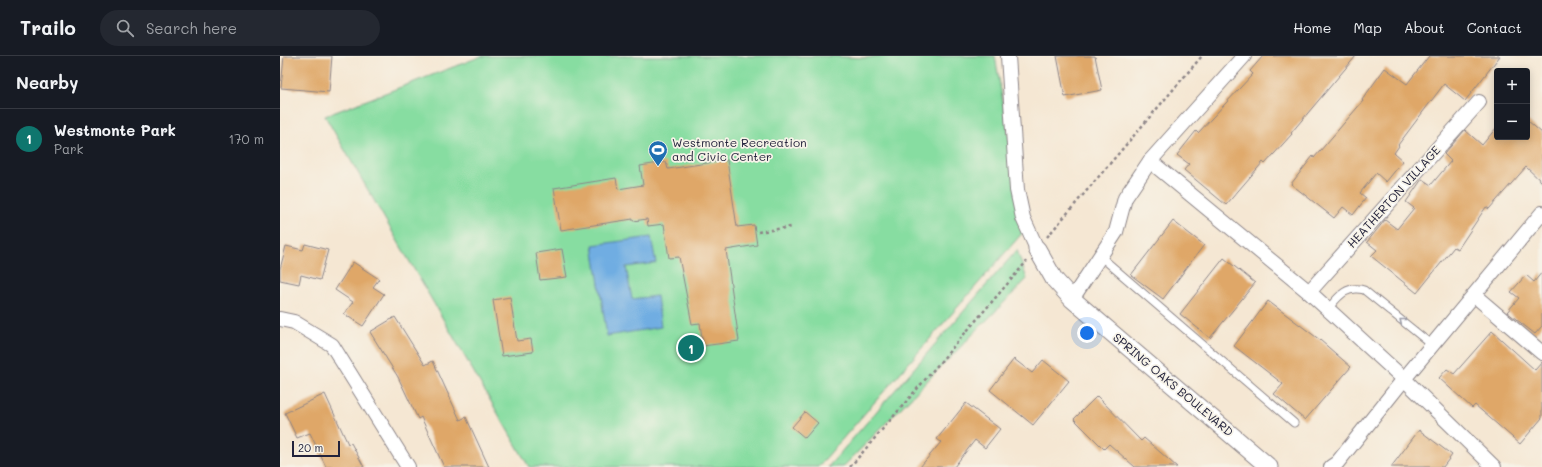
<!DOCTYPE html>
<meta charset="utf-8">
<style>
body{margin:0;font-family:Mali,sans-serif;background:#242831;color:#f1f3f6}
.controls{position:absolute;right:12px;top:12px;display:grid;overflow:hidden;border-radius:4px;box-shadow:0 2px 10px #0003}
.controls button{width:36px;height:36px;display:grid;place-items:center;padding:0;border:0;border-bottom:1px solid #363941;background:#171b24;color:#f1f3f6;font:20px sans-serif}
.scale{position:absolute;left:12px;bottom:10px;width:48px;box-sizing:border-box;padding-left:4px;border:2px solid #22223b;border-top:0;font-size:11px;line-height:14px;white-space:nowrap;color:#22223b;-webkit-text-stroke:3px #f7f3e8;paint-order:stroke}
.you{position:absolute;left:807px;top:277px;width:14px;height:14px;margin:-10px;border:3px solid #fff;border-radius:50%;background:#1a73e8;box-shadow:0 0 0 6px #1a73e833}
.badge{display:grid;place-items:center;width:26px;height:26px;border-radius:50%;background:#0f766e;color:#fff;font-size:13px;font-weight:700}
.pin{position:absolute;translate:-50% -50%;border:2px solid #fff;box-shadow:0 1px 4px #0006}
.list{margin:0;padding:0;list-style:none}
h2{display:flex;justify-content:space-between;align-items:center;height:52px;margin:0;padding:0 16px;font-size:17px}
h2 small{font-size:13px;font-weight:400;color:#9ea1a6}
.list li{display:grid;grid-template-columns:26px 1fr auto;gap:12px;align-items:center;box-sizing:border-box;height:60px;padding:0 16px;border-top:1px solid #363941}
.list b{display:block;font-size:15px;white-space:nowrap}
.list p{margin:0;font-size:13px;white-space:nowrap;color:#9ea1a6}
.list em{font-size:13px;font-style:normal;color:#9ea1a6}
.icon{flex:none;width:22px;height:22px;fill:none;stroke:currentColor;stroke-width:2;stroke-linecap:round;stroke-linejoin:round}
.map{position:relative;flex:none;width:1262px;height:411px;overflow:hidden}
header{display:flex;align-items:center;gap:24px;box-sizing:border-box;height:56px;padding:0 20px;background:#171b24;border-bottom:1px solid #363941}
header strong{font-size:19px}
nav{display:flex;gap:22px;margin-inline-start:auto;font-size:14px}
.search{width:280px;height:36px;background:#242831;display:flex;align-items:center;gap:10px;box-sizing:border-box;padding:0 14px;border-radius:22px;color:#9ea1a6;font-size:15px}
main{display:flex}
aside{flex:1;background:#171b24}
.map>svg:first-child{display:block}
.green{fill:#87dda1;stroke:#54806e}
.water{fill:#6fade2;stroke:#48688e}
.building{fill:#dfa767}
.lines{fill:none;stroke-linecap:round;stroke-linejoin:round}
.service-casing{stroke:#8c8487;stroke-width:9}
.minor-casing{stroke:#8c8487;stroke-width:16}
.tertiary-casing{stroke:#8c8487;stroke-width:19}
.path{stroke:#8c8487;stroke-width:2.5;stroke-dasharray:3 3;stroke-linecap:butt}
.service{stroke:#fff;stroke-width:7}
.minor{stroke:#fff;stroke-width:14}
.tertiary{stroke:#fff;stroke-width:17}
.oneway{stroke:#9c9ca7}
.labels{text-anchor:middle;stroke-width:3.5;stroke-linejoin:round;paint-order:stroke}
.poi-label{font-size:12px;fill:#22223b;stroke:#f7f3e8;text-anchor:start}
.street-label{font-size:12px;fill:#22223b;stroke:#f7f3e8}
</style>
<header>
<strong>Trailo</strong>
<div class="search"><svg class="icon" aria-label="search" viewBox="0 0 24 24"><circle cx="10" cy="10" r="6"/><path d="M15 15l6 6"/></svg>Search here</div>
<nav><a>Home</a><a>Map</a><a>About</a><a>Contact</a></nav>
</header>
<main>
<aside>
<h2>Nearby<small></small></h2>
<ul class="list">
<li><span class="badge">1</span><div><b>Westmonte Park</b><p>Park</p></div><em>170 m</em></li>
</ul>
</aside>
<div class="map">
<svg width="1262" height="411" viewBox="0 0 1262 411">
<rect width="100%" height="100%" fill="#f7f3e8"/>
<filter id="ink" filterUnits="userSpaceOnUse"><feTurbulence type="fractalNoise" baseFrequency=".025" numOctaves="2"/><feDisplacementMap in="SourceGraphic" scale="8" xChannelSelector="R" yChannelSelector="G"/><feConvolveMatrix kernelMatrix="1 2 1 2 8 2 1 2 1" color-interpolation-filters="sRGB"/></filter>
<filter id="wash" filterUnits="userSpaceOnUse"><feTurbulence type="fractalNoise" baseFrequency=".012" numOctaves="4" result="noise"/><feDisplacementMap in="SourceGraphic" scale="16" xChannelSelector="R" yChannelSelector="G"/><feGaussianBlur stdDeviation="0.9" result="paint"/><feColorMatrix in="noise" values="0 0 0 0 0 0 0 0 0 0 0 0 0 0 0 0 0 1.4 0 .05"/><feComposite in="paint" operator="in"/></filter>
<g filter="url(#wash)">
<rect width="100%" height="100%" fill="#f5e7d3"/>
<g class="green">
<path d="M 202,0 L 544,0 L 586,2 L 598,0 L 715,0 L 745,174 L 538,411 L 249,411 L 45,60 Z"/>
<path d="M 737,194 L 747,223 L 563,411 L 548,411 Z"/>
</g>
<path class="water" d="M 371,181 L 376,207 L 346,211 L 352,243 L 377,240 L 381,271 L 327,280 L 313,189 Z"/>
<g id="blocks">
<g class="building">
<path d="M 4,0 L 52,0 L 49,36 L 1,32 Z"/>
<path d="M 777,0 L 815,0 L 822,34 L 785,41 Z"/>
<path d="M 983,0 L 1076,0 L 1011,77 L 1012,78 L 985,108 L 983,106 L 946,149 L 904,114 L 909,108 L 897,99 L 916,75 L 918,77 L 973,18 L 970,15 Z"/>
<path d="M 1149,0 L 1220,0 L 1185,45 L 1164,28 L 1118,89 L 1119,90 L 1114,97 L 1123,105 L 1106,126 L 1096,117 L 1080,137 L 1086,142 L 1073,159 L 1063,151 L 1054,162 L 1011,128 L 1033,100 L 1034,102 L 1083,45 L 1082,44 L 1105,12 L 1127,28 Z"/>
<path d="M 1247,64 L 1262,77 L 1262,126 L 1246,111 L 1209,153 L 1206,151 L 1178,193 L 1174,191 L 1137,237 L 1091,200 L 1097,194 L 1087,186 L 1105,164 L 1117,173 L 1134,152 L 1126,146 L 1142,123 L 1151,129 L 1171,105 L 1164,98 L 1185,74 L 1202,89 L 1217,71 L 1217,81 L 1247,81 Z"/>
<path d="M 447,104 L 457,171 L 474,169 L 477,189 L 446,194 L 459,285 L 423,290 L 420,267 L 412,268 L 399,201 L 389,202 L 384,168 L 368,170 L 367,163 L 353,165 L 353,163 L 281,174 L 274,132 L 336,122 L 338,133 L 363,129 L 360,110 L 386,106 L 388,113 Z"/>
<path d="M 893,165 L 924,189 L 883,243 L 851,219 Z"/>
<path d="M 25,188 L 48,194 L 40,224 L 21,219 L 19,228 L 0,224 L 0,213 L 6,190 L 23,194 Z"/>
<path d="M 282,193 L 287,221 L 260,224 L 256,197 Z"/>
<path d="M 944,202 L 975,227 L 930,282 L 900,258 Z"/>
<path d="M 73,206 L 99,223 L 93,231 L 104,238 L 83,270 L 64,258 L 73,246 L 55,234 Z"/>
<path d="M 1262,216 L 1262,270 L 1255,278 L 1227,256 L 1239,242 L 1231,236 L 1246,219 L 1254,226 Z"/>
<path d="M 230,241 L 237,285 L 251,283 L 253,296 L 222,300 L 213,244 Z"/>
<path d="M 988,245 L 1040,284 L 1071,311 L 1025,364 L 994,338 L 1003,328 L 954,290 Z"/>
<path d="M 115,261 L 145,309 L 153,305 L 180,364 L 186,361 L 209,411 L 164,411 L 141,361 L 138,363 L 118,321 L 90,276 Z"/>
<path d="M 1212,275 L 1255,314 L 1262,306 L 1262,362 L 1240,388 L 1195,349 L 1192,352 L 1159,322 L 1167,313 L 1174,318 Z"/>
<path d="M 734,303 L 752,317 L 763,304 L 789,325 L 753,369 L 710,334 Z"/>
<path d="M 45,338 L 68,388 L 71,387 L 84,411 L 46,411 L 30,377 L 17,382 L 5,357 Z"/>
<path d="M 817,340 L 861,385 L 864,382 L 897,411 L 855,411 L 829,388 L 824,393 L 794,363 Z"/>
<path d="M 686,347 L 720,373 L 705,392 L 695,384 L 674,411 L 640,411 L 661,386 L 657,383 Z"/>
<path d="M 525,356 L 538,367 L 525,382 L 512,371 Z"/>
<path d="M 1139,374 L 1172,399 L 1163,411 L 1111,411 Z"/>
</g>
</g>
</g>
<g filter="url(#ink)">
<use href="#blocks" fill-opacity="0" stroke="#8c8487" stroke-width="1"/>
<g class="lines">
<defs>
<g id="service">
<path d="M 820,200 L 1014,367"/>
<path d="M 1048,253 C 1058,241 1066,229 1084,234 L 1152,289"/>
</g>
<g id="minor">
<path d="M 728,0 L 737,134 L 743,162 L 757,193"/>
<path d="M 870,105 L 1029,236 L 1124,323 L 1214,411"/>
<path d="M 1029,236 L 1199,46"/>
<path d="M 1194,239 L 1262,297"/>
<path d="M 792,243 L 836,176 L 845,142 L 870,105 L 964,0"/>
<path d="M 0,263 L 14,266 L 52,289 L 128,411"/>
<path d="M 1051,411 L 1057,407 L 1124,323 L 1262,157"/>
</g>
<path id="tertiary" d="M 757,193 L 774,223 L 792,243 L 989,411"/>
</defs>
<use href="#service" class="service-casing"/>
<use href="#minor" class="minor-casing"/>
<use href="#tertiary" class="tertiary-casing"/>
<g class="path">
<path d="M 478,176 L 511,171"/>
<path d="M 767,181 L 922,0"/>
<path d="M 570,411 L 747,205"/>
</g>
<use href="#service" class="service"/>
<use href="#minor" class="minor"/>
<use href="#tertiary" class="tertiary"/>
</g>
<defs><path id="oneway-chevron" d="M-2-3.5L2.5 0L-2 3.5" fill="none" stroke-width="1.6" stroke-linecap="round" stroke-linejoin="round"/></defs>
<use class="oneway" href="#oneway-chevron" transform="translate(1122 265) rotate(-141)"/>
</g>
<defs>
<symbol id="stadium-pin" viewBox="-11 -11 22 30"><path d="M0 17L-7.5 6A9.5 9.5 0 1 1 7.5 6Z" fill="#1f6fb2" stroke="#f7f3e8"/><path d="M0-5a6.5 5 0 1 0 0 10a6.5 5 0 1 0 0-10ZM-3.5-1.8h7v3.6h-7Z" fill="#fff"/></symbol>
</defs>
<g fill-rule="evenodd">
<use href="#stadium-pin" x="367" y="83" width="22" height="30"/>
</g>
<g class="labels">
<g class="poi-label">
<text x="392" y="91">Westmonte Recreation<tspan x="392" dy="14">and Civic Center</tspan></text>
</g>
<g class="street-label">
<text transform="translate(1114 141) rotate(-48)" y="4">HEATHERTON VILLAGE</text>
<text transform="translate(893 329) rotate(40)" y="4">SPRING OAKS BOULEVARD</text>
</g>
</g>
</svg>
<div class="controls">
<button>+</button>
<button>−</button>
</div>
<div class="scale">20 m</div>
<div class="you"></div>
<div class="pin badge" style="left:411px;top:292px">1</div>
</div>
</main>
